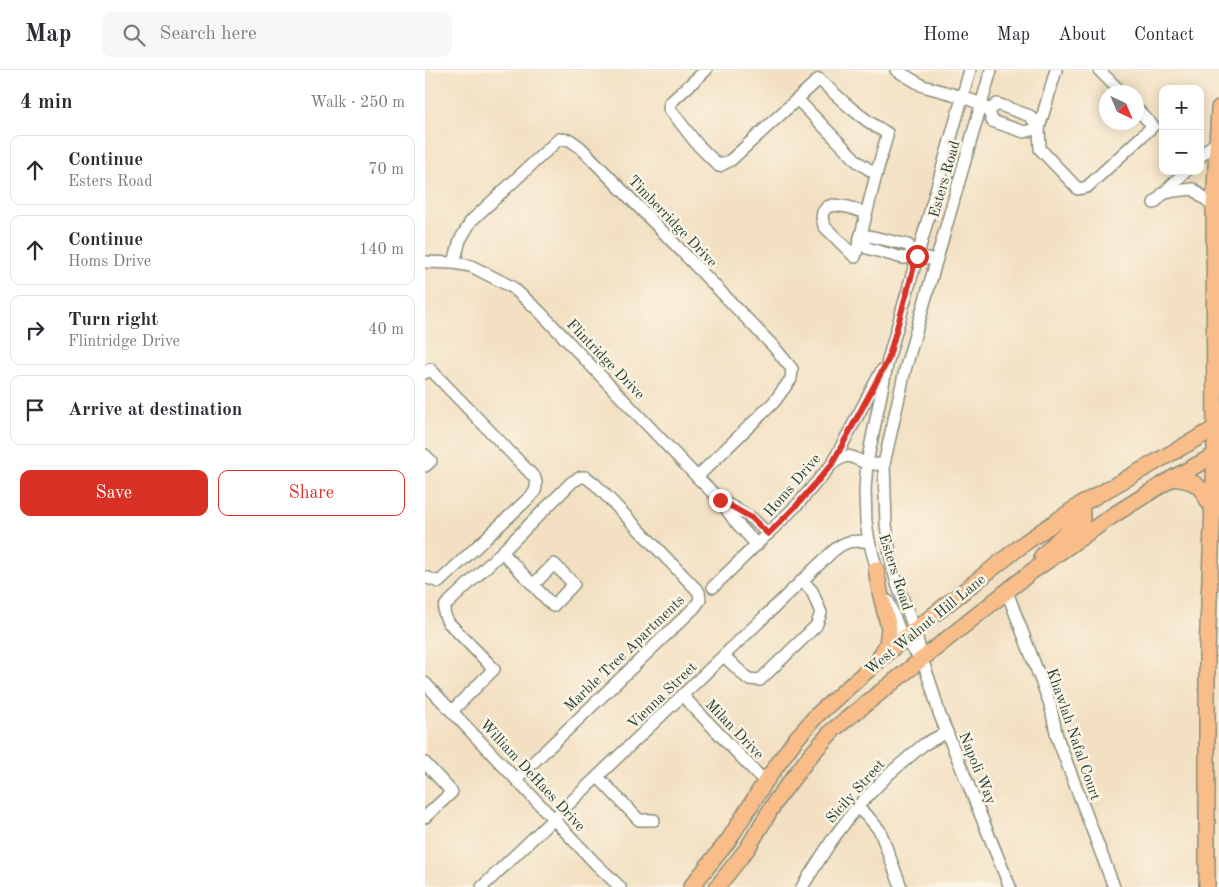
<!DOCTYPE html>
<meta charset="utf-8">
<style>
body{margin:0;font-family:"Old Standard TT",serif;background:#f7f7f7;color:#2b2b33}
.controls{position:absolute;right:15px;top:15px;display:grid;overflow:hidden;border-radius:10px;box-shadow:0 2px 12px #0003}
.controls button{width:45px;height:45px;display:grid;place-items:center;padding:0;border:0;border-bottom:1px solid #e1e1e2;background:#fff;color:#2b2b33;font:25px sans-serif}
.compass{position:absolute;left:674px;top:15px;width:45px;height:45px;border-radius:50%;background:#fff;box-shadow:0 2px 12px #0003;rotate:136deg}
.stop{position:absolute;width:15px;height:15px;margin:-11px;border:4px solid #d93025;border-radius:50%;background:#fff}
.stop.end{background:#d93025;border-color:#fff;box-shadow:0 1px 5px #0008}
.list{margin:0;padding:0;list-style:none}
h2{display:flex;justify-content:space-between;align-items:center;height:65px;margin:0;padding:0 20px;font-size:21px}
h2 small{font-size:16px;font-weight:400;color:#7c7c81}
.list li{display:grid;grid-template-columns:32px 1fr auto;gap:15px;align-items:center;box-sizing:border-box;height:70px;margin:0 10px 10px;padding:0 10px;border:1px solid #e1e1e2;border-radius:10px}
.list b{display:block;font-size:19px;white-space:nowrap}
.list p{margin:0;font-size:16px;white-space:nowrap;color:#7c7c81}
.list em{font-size:16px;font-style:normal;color:#7c7c81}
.actions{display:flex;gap:10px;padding:15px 20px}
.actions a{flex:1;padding:11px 0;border:1px solid #d93025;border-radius:10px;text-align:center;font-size:18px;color:#d93025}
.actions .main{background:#d93025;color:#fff}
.icon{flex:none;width:28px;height:28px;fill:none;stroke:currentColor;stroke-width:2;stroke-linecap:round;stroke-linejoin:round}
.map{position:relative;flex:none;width:794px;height:817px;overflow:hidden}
header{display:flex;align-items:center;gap:30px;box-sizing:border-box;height:70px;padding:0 25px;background:#fff;border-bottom:1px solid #e1e1e2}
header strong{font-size:24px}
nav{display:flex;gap:28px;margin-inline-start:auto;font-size:18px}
.search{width:350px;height:45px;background:#f7f7f7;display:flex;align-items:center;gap:12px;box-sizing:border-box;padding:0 18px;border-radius:10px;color:#7c7c81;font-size:19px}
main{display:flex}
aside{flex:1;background:#fff}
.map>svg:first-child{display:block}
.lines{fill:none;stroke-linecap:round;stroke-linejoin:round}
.minor-casing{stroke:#898e7b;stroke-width:14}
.major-casing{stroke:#898e7b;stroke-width:18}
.minor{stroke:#fff;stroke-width:11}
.major{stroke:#f9bd89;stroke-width:15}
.route{stroke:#d93025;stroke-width:6}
.labels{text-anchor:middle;stroke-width:5;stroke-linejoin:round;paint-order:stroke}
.street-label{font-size:15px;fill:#1f3d34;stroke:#fcf5e5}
</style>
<header>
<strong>Map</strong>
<div class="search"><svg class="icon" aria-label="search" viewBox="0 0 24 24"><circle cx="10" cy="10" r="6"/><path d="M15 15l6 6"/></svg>Search here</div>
<nav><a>Home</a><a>Map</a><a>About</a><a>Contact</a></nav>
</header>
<main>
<aside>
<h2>4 min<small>Walk · 250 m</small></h2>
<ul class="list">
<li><svg class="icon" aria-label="ahead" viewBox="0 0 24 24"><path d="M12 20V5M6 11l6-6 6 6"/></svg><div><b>Continue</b><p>Esters Road</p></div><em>70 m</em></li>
<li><svg class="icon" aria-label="ahead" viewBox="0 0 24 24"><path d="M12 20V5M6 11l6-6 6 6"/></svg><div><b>Continue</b><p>Homs Drive</p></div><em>140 m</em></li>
<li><svg class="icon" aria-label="right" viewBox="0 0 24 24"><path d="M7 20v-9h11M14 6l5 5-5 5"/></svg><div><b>Turn right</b><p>Flintridge Drive</p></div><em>40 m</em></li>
<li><svg class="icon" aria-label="arrive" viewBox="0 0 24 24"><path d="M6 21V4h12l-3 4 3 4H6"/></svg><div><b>Arrive at destination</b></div></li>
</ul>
<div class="actions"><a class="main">Save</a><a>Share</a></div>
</aside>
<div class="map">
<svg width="794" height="817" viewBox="0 0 794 817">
<rect width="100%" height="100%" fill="#fcf5e5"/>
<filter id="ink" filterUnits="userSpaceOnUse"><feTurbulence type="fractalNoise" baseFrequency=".02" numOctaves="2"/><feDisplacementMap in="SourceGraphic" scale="10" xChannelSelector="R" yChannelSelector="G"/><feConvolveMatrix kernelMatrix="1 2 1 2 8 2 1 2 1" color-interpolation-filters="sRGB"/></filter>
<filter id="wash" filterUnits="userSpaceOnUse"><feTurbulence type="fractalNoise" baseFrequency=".0096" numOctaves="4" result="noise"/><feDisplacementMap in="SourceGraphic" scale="20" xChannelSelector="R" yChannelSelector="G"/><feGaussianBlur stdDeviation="1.12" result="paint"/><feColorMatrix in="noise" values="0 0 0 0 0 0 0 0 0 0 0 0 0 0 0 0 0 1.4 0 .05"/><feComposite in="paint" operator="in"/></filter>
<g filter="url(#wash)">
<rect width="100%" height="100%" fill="#f3e0c2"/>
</g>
<g filter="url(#ink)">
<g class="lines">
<defs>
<g id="minor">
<path d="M 281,0 L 245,33 L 244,38 L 272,74 L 294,96 L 306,90 L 394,9 C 415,29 436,49 462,63 L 462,66 C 450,106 441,147 430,187 L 399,156 L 397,147 L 398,142 L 402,137 L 408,135 L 423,137 L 441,143"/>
<path d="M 471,0 L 498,16 L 538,27 L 556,34 L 564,41 L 567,51 L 599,62 L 614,58"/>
<path d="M 566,0 L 480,300 L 459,394 L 461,454 L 465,485 L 472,514 L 490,560 L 497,589 L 507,618 L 514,643 L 585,817"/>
<path d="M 631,0 L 614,58 L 615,79 L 653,119 L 662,117 L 728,56 L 712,39"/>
<path d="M 674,0 L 696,22"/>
<path d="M 372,29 L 433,92 L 451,104"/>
<path d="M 564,41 L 572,34 L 605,46 L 614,58"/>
<path d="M 775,87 L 792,71"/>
<path d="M 737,124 L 749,121 L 768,119 L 789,136"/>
<path d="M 729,133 L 761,101"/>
<path d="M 435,168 L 442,178 L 478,188 L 492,186 L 511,190"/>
<path d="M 435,168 L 444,166 L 483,175 L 492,186"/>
<path d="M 0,192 L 29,193 L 46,196 L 87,217 L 113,240 L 272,407 L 295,430 L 309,450 L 332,475"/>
<path d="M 29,193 L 35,170 L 46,151 L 134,69 L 145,70 L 156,78 L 241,165 L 349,277 L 367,299 L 366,309 L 349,332 L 272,407"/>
<path d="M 0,303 L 5,299 L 110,408 C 112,415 112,420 107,425 L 14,512 L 0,507"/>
<path d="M 0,385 L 6,391 L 0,396"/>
<path d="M 408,393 C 428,380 425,389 442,393 C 447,395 454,394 459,394"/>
<path d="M 297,431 L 327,448 L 343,464"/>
<path d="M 77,482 L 128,536 L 149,514 L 129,494 L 108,515"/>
<path d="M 454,507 L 444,471 L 441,452 L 440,420 L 442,393 L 463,290 L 545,0"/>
<path d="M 288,517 L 372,435 L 407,394 L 457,300"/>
<path d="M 582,522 L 625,634 L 632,667 L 689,817"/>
<path d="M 463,531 L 478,569 L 496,588"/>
<path d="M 299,586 L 323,609 L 335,610 L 391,556 L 396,543 L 387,521 L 377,510"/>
<path d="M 0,613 L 170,793 L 195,817"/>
<path d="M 258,626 L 340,712"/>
<path d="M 27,641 L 69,599 L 23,552 C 20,546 17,541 21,535 L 77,482 L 147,412 L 156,407 L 161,407 L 171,415 L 274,522 L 275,530 L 269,538 L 91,709"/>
<path d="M 0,693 L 27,722 L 0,747"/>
<path d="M 173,707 L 214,750 L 229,750"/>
<path d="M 432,737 L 445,749 L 455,761 L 476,817"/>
<path d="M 57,817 L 407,482 C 421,470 426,471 444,471"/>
<path d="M 377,817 L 407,770 L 432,737 L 464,704 L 498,675 L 522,662"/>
</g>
<g id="major">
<path d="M 748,408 C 774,411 776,417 787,438"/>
<path d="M 617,486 L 636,467 L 657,450 L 657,442 L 655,435"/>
<path d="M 451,499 L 455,522 L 464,558 L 462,574 L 455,587"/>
<path d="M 266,817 L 303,771 L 340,712 L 370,670 L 392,645 L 478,569 L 601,472 L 655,435 L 794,356"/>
<path d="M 292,817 L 322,779 L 352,729 L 385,686 L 408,660 L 606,502 L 690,444 L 748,408 L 794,383"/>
<path d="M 782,817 L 782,582 L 790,385 L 789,136 L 794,38"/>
</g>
</defs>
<use href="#minor" class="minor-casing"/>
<use href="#major" class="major-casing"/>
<use href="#minor" class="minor"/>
<use href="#major" class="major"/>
</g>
</g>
<g class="lines" filter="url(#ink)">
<path class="route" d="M 295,430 L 327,448 L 343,464 L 372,435 L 407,394 L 463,290 L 492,186"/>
</g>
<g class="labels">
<g class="street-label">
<text transform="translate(519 109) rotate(-74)" y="5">Esters Road</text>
<text transform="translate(248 151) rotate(46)" y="5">Timberridge Drive</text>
<text transform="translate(181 289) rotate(46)" y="5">Flintridge Drive</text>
<text transform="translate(367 415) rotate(-49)" y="5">Homs Drive</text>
<text transform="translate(471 502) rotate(72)" y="5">Esters Road</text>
<text transform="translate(500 554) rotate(-39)" y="5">West Walnut Hill Lane</text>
<text transform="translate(199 583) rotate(-44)" y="5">Marble Tree Apartments</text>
<text transform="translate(237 625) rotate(-44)" y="5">Vienna Street</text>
<text transform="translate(310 659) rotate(46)" y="5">Milan Drive</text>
<text transform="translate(649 664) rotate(71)" y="5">Khawlah Nafal Court</text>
<text transform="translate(553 698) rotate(68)" y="5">Napoli Way</text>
<text transform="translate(108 705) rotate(47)" y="5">William DeHaes Drive</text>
<text transform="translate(430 721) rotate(-48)" y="5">Sicily Street</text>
</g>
</g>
</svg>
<div class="controls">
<button>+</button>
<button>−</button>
</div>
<svg class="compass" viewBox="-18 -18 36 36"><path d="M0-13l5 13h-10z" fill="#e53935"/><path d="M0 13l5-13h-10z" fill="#7c7c81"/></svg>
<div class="stop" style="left:492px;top:186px"></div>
<div class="stop end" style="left:295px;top:430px"></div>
</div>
</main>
